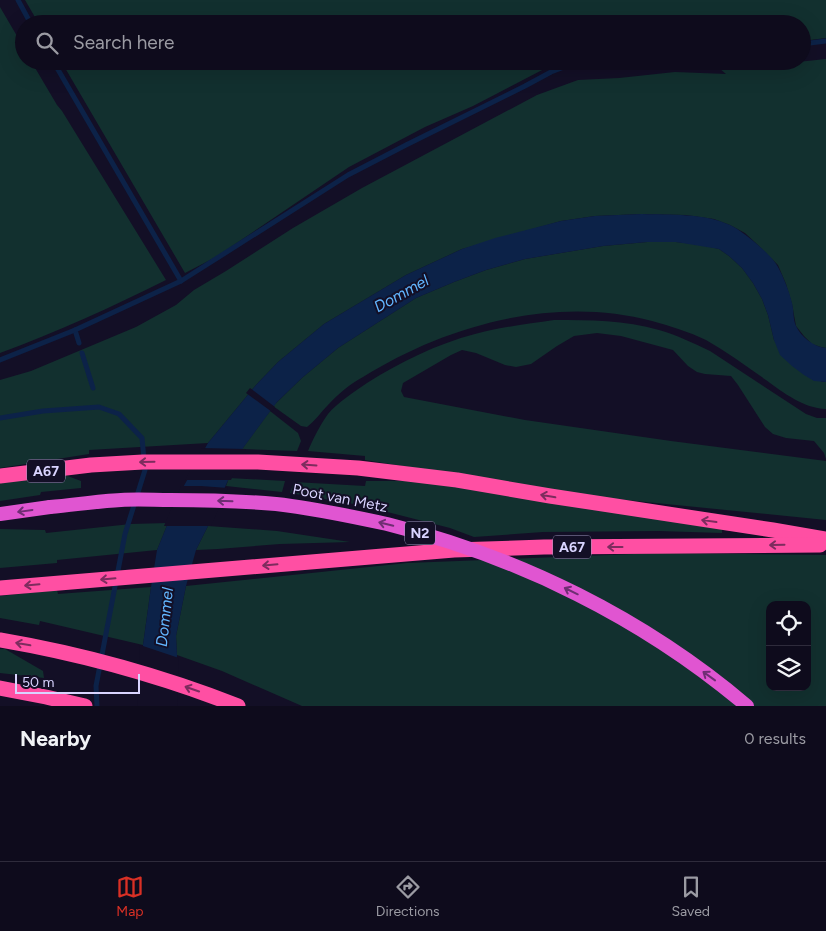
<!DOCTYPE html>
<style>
body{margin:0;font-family:Figtree,sans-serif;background:#1c1929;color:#f1f3f6}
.controls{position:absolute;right:15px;bottom:15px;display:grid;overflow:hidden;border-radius:10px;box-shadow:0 5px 20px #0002}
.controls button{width:45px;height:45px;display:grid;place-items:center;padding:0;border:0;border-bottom:1px solid #2e2b3b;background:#0e0b1c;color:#f1f3f6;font:25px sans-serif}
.scale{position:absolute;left:15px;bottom:12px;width:125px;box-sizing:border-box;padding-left:5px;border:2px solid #d9d4ff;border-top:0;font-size:14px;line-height:18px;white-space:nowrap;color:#d9d4ff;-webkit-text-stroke:4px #130f26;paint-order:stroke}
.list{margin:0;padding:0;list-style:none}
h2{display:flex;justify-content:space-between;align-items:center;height:65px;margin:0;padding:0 20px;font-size:21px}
h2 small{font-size:16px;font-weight:400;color:#9b9ba3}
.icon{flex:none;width:28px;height:28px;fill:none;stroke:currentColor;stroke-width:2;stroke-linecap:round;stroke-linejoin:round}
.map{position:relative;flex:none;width:826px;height:706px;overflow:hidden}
.search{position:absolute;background:#0e0b1c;box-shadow:0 5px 20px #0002;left:15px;right:15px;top:15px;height:55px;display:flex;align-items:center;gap:12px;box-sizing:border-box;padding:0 18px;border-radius:28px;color:#9b9ba3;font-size:19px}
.sheet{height:155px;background:#0e0b1c}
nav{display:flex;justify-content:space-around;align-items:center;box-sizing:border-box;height:70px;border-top:1px solid #2e2b3b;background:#0e0b1c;font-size:14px;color:#9b9ba3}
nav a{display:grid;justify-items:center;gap:2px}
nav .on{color:#d93025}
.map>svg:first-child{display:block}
.green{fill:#12302f;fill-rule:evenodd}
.water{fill:#0c2248}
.pier{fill:#130f26}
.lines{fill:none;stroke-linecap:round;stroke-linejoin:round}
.stream{stroke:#0c2248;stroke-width:5}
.trunk{stroke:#e055d1;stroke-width:14}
.motorway{stroke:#ff4fa3;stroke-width:15}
.trunk-bridge{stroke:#e055d1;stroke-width:14}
.oneway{stroke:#7d2c5e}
.oneway2{stroke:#6f2e73}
.labels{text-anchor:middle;stroke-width:4;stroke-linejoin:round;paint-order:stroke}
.shield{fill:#130f26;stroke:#9e99be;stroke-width:1}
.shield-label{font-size:14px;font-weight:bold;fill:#d9d4ff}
.street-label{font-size:15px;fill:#d9d4ff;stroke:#130f26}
.water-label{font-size:16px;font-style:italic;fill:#62b6ff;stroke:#130f26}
</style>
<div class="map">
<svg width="826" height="706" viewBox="0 0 826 706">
<rect width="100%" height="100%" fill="#130f26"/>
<g class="green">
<path d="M 25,0 L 826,0 L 826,38 L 802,41 L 802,24 L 39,24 Z"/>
<path d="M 0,7 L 24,48 L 24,61 L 31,61 L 57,105 L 62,111 L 166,280 C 112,307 57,332 0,353 Z"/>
<path d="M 826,59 L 826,348 L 821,347 L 812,344 L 804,336 L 796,326 L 792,304 L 786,284 L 778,265 L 759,246 L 745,233 L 730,225 L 714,219 L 686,215 L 642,214 L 595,216 L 561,221 L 462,249 L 406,275 L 324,324 L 278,362 L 256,385 L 208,443 L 89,450 L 89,454 L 0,468 L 0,380 L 31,371 L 136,327 L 176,305 L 194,290 L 226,271 L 293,228 L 362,188 L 537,95 L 578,80 L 619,78 L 675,72 L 726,74 L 719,68 L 788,63 Z"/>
<path d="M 61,61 L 574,61 L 546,68 L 473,106 L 425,127 L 349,167 L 216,257 L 185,273 Z"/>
<path d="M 647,242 L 676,242 L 702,245 L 719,249 L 729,256 L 742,268 L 753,283 L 762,299 L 768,315 L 774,340 L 822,382 L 826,382 L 826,409 C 803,408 784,393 766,380 C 746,366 727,352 706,340 C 689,332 671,326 652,321 C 555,295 446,325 363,377 C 350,384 338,394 328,405 C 321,412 315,421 307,427 L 301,426 L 273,406 L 303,377 L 338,348 L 416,298 L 454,282 L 486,270 L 525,259 L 603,246 Z"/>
<path d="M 554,320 C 589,320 625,320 659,330 C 677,335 693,343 710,351 L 806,414 L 817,418 L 826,418 L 826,459 L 824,453 L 814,441 L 786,438 L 773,434 L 765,427 L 738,385 L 731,376 L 705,374 L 697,372 L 688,366 L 673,350 L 621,336 L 597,333 L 574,336 L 557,346 L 531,364 L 516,367 L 505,365 L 476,353 L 462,350 L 451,355 L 403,383 L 401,391 L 404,397 L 525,420 L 671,441 L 826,461 L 826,520 L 596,497 L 365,460 L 365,456 L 308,451 C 313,439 320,425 328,414 C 337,403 355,391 367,383 C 400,362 437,344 475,334 C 501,327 528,324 554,320 Z"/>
<path d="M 270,411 L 298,433 L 301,441 L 297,451 L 242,449 Z"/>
<path d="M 65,475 L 81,481 L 81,488 L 41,492 L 40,495 L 0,501 L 0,480 Z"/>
<path d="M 229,478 L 285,481 L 282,492 L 226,486 Z"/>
<path d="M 366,481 L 414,481 L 456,486 L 722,528 L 722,533 L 659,531 L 543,532 L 474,537 L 450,528 L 360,505 L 290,493 L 294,482 L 365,486 Z"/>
<path d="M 168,523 L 157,550 L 57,560 L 57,563 L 0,568 L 0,529 L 45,530 L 46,533 L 131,524 Z"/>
<path d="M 208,526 L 277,531 L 350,542 L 280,544 L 218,549 L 196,550 Z"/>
<path d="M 659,553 L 826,555 L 826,706 L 302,706 L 222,671 L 177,655 L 176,636 L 186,586 L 407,563 ZM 770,605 L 807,605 L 807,687 L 770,687 Z"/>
<path d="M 151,587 L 143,645 L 40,621 L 39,625 L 0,618 L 0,596 L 57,590 L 58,594 Z"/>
<path d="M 0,649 L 5,649 L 43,671 L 44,678 L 0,673 Z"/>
</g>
<path class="water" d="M 642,214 C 671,215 703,213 730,225 C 743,231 772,255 778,267 C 784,278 789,291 792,303 C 794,311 793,320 796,326 C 801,337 814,347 826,348 L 826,382 L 814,381 L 804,375 L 792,366 L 780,355 L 774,340 L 768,315 L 762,299 L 753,283 L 742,268 L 729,256 L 719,249 L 676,242 L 647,242 L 603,246 L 525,259 L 486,270 L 454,282 L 416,298 L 338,348 L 303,377 L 277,402 L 243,448 L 243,449 L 229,478 L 208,526 L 196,550 L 186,586 L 176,636 L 177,655 L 174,706 L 139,706 L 143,645 L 151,587 L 157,550 L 168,523 L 181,491 L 208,443 L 256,385 L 278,362 L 324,324 L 406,275 L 462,249 L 495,238 L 561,221 L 595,216 Z"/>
<g class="pier">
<path d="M 250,388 L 275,407 L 272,412 L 246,393 Z"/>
<path d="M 202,448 L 246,449 L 231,480 L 185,480 Z"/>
<path d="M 181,486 L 201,486 L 228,488 L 211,526 L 164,526 Z"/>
<path d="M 140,645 L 179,658 L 177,706 L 137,706 Z"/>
</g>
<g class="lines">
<g class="stream">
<path d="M 18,0 L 31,24"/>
<path d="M 802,44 L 826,41"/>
<path d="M 53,61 L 181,281"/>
<path d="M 75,330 L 79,343"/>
<path d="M 82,353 L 93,388"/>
<path d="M 0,360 L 75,330 L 181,281 L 348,175 L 406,145 L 525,86 L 551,72 L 577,62 L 629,61"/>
<path d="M 0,418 L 43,411 L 99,407 L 119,414 L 142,438 L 145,470 L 125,534 L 96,686 L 97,706"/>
</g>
<path class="trunk" d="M 0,514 L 50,507"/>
<g class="motorway">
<path d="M 0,476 L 91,465 L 143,462 L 258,462 L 358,468 L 457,480 L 550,496 L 773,530 L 826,539"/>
<path d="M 0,588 L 454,550 L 544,547 L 820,545"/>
<path d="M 0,640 C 82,654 161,676 238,706"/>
<path d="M 0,688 L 46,697 L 85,706"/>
</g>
<path class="trunk-bridge" d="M 50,507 C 74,505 98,501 121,500 C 138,499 154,500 170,500 C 206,500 241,501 276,504 C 313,508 350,516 387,524 C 519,557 643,618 747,706"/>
</g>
<defs><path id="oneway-shaft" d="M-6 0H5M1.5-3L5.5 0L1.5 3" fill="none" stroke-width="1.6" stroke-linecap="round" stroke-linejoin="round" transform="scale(1.25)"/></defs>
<g class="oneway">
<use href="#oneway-shaft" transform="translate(147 462) rotate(179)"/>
<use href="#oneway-shaft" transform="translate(309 465) rotate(-176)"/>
<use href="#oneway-shaft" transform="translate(548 496) rotate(-170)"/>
<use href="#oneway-shaft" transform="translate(709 521) rotate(-172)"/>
<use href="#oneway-shaft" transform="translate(777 545) rotate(179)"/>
<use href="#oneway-shaft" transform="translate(615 547) rotate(-180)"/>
<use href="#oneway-shaft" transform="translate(270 565) rotate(175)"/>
<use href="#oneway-shaft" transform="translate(108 579) rotate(175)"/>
<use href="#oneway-shaft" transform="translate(32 585) rotate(175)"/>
<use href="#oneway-shaft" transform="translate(23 644) rotate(-170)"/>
<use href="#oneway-shaft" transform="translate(192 689) rotate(-161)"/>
</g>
<g class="oneway2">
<use href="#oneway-shaft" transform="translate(225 501) rotate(-178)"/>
<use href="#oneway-shaft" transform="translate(25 511) rotate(172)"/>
<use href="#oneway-shaft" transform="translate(386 524) rotate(-166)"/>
<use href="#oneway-shaft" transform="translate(571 591) rotate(-154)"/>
<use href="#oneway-shaft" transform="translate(709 676) rotate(-144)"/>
</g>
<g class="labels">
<g class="shield">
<rect x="27" y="459.5" width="38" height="23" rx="4"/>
<rect x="405" y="521.5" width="30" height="23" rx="4"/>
<rect x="553" y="535.5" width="38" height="23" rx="4"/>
</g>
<g class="shield-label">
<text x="46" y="476">A67</text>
<text x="420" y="538">N2</text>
<text x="572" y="552">A67</text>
</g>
<g class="street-label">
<text transform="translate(340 498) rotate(11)" y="5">Poot van Metz</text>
</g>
<g class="water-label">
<text transform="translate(401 293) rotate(-29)" y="6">Dommel</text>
<text transform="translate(164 617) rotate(-84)" y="6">Dommel</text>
</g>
</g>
</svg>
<div class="controls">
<button><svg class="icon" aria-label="locate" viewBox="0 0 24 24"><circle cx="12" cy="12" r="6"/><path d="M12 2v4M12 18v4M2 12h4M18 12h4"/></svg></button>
<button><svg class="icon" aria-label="layers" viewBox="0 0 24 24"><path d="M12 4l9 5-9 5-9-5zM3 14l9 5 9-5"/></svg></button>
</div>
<div class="scale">50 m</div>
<div class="search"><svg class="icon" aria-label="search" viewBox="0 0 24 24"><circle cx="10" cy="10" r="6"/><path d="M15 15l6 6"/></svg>Search here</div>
</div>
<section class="sheet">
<h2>Nearby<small>0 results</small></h2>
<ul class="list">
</ul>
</section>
<nav>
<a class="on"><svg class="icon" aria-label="map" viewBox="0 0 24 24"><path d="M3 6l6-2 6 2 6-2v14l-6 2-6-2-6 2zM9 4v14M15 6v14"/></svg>Map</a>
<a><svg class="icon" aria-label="directions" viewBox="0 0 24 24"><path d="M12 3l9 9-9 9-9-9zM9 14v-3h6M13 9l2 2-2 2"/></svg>Directions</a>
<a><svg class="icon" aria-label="saved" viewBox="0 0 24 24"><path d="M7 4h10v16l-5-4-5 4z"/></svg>Saved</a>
</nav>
